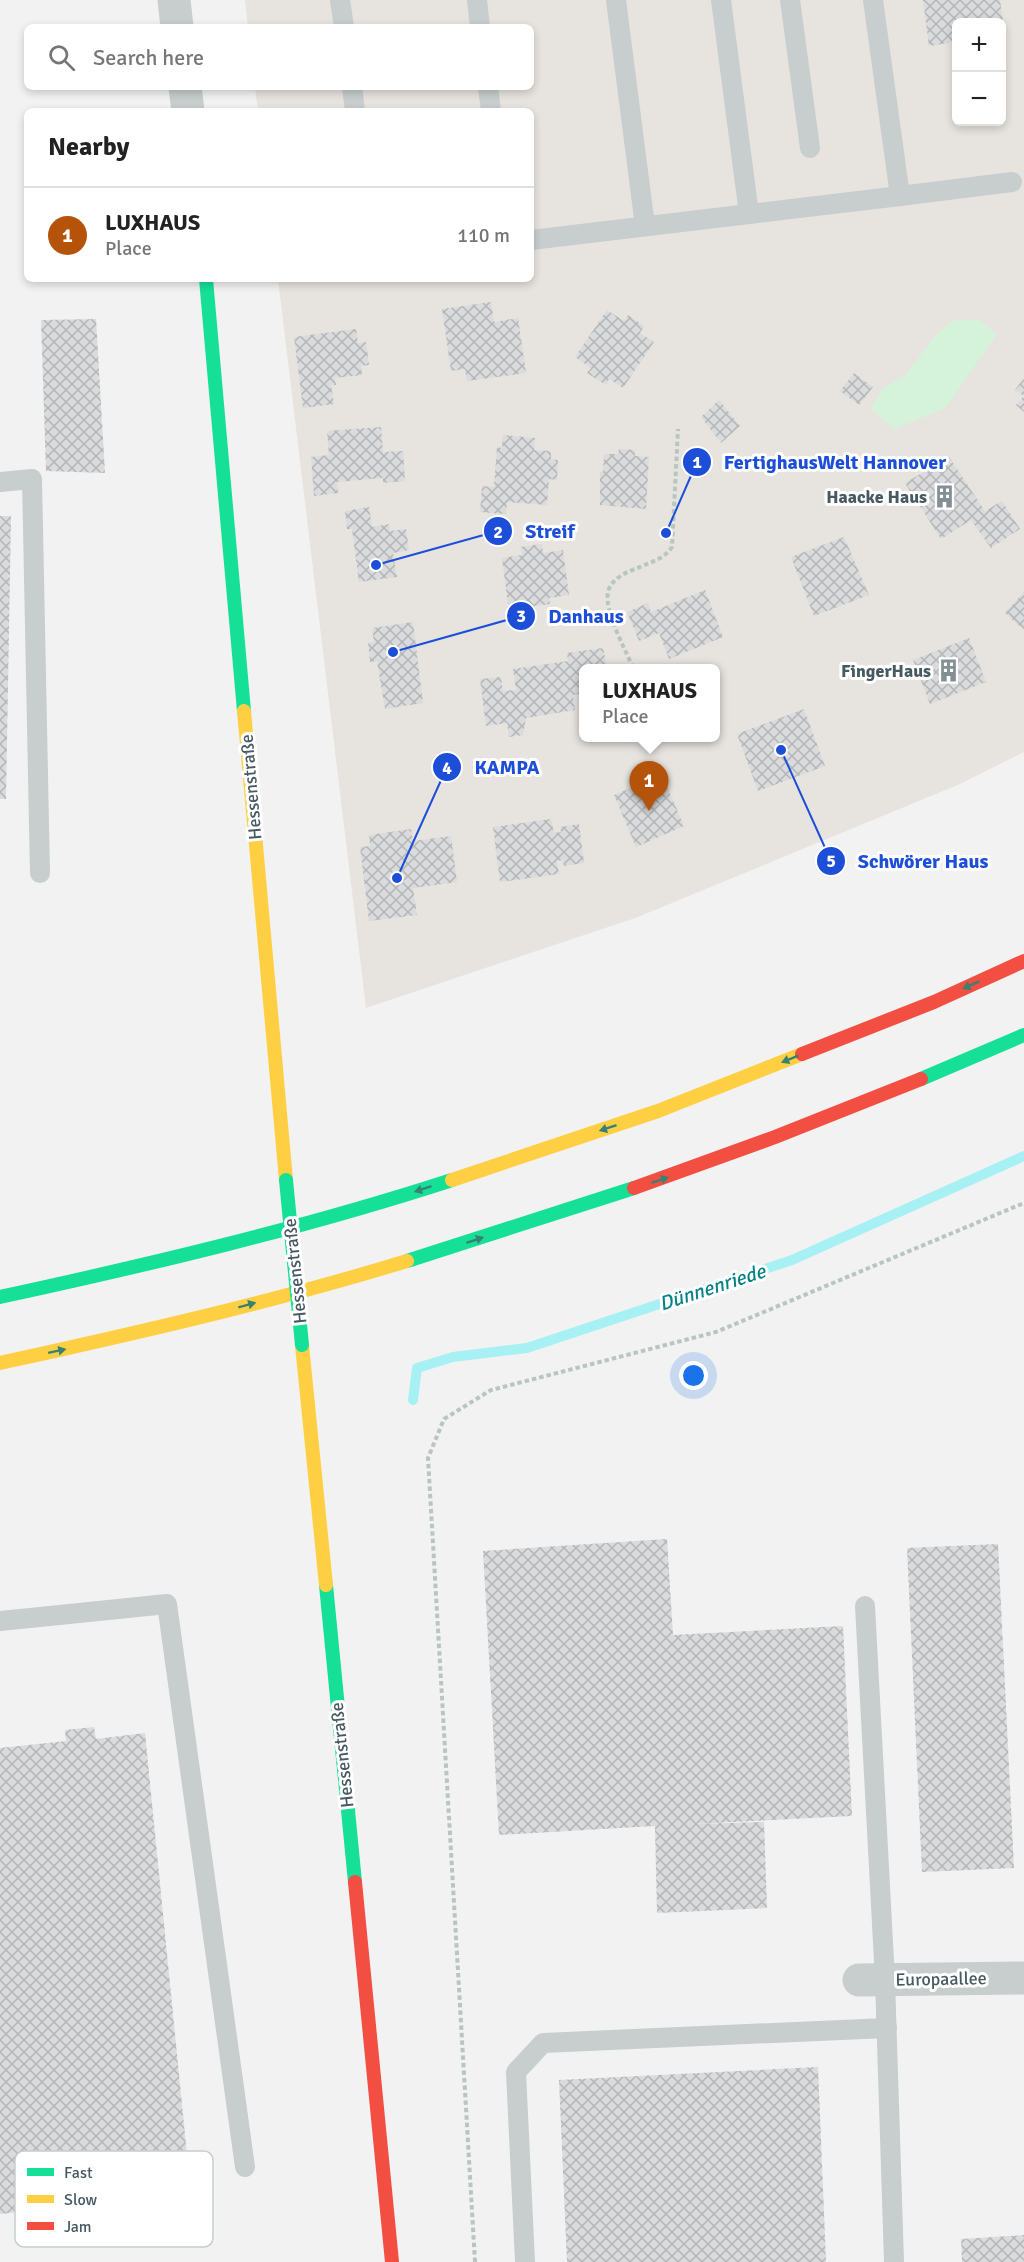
<!DOCTYPE html>
<meta charset="utf-8">
<style>
body{margin:0;font-family:Signika,sans-serif;background:#f2f2f2;color:#222}
.controls{position:absolute;right:18px;top:18px;display:grid;overflow:hidden;border-radius:9px;box-shadow:0 3px 9px #0003}
.controls button{width:54px;height:54px;display:grid;place-items:center;padding:0;border:0;border-bottom:2px solid #e0e0e0;background:#fff;color:#222;font:30px sans-serif}
.you{position:absolute;left:694px;top:1376px;width:21px;height:21px;margin:-15px;border:4px solid #fff;border-radius:50%;background:#1a73e8;box-shadow:0 0 0 9px #1a73e833}
.badge{display:grid;place-items:center;width:39px;height:39px;border-radius:50%;background:#b45309;color:#fff;font-size:20px;font-weight:700}
.pin{position:absolute;translate:-50% -50px;filter:drop-shadow(0 2px 3px #0008)}
.pin::after{content:'';position:absolute;top:32px;width:21px;height:18px;background:inherit;clip-path:polygon(0 0,100% 0,50% 100%)}
.popup{position:absolute;left:579px;top:664px;width:141px;height:78px;box-sizing:border-box;display:grid;place-content:center;border-radius:9px;background:#fff;filter:drop-shadow(0 2px 4px #0005);font-size:20px;white-space:nowrap;color:#767676}
.popup b{font-size:22px;color:#222}
.popup::after{content:'';position:absolute;left:50%;top:100%;margin-left:-12px;border:12px solid transparent;border-top-color:#fff}
.list{margin:0;padding:0;list-style:none}
h2{display:flex;justify-content:space-between;align-items:center;height:78px;margin:0;padding:0 24px;font-size:26px}
h2 small{font-size:20px;font-weight:400;color:#767676}
.list li{display:grid;grid-template-columns:39px 1fr auto;gap:18px;align-items:center;box-sizing:border-box;height:96px;padding:0 24px;border-top:2px solid #e0e0e0}
.list b{display:block;font-size:22px;white-space:nowrap}
.list p{margin:0;font-size:20px;white-space:nowrap;color:#767676}
.list em{font-size:20px;font-style:normal;color:#767676}
.icon{flex:none;width:33px;height:33px;fill:none;stroke:currentColor;stroke-width:2;stroke-linecap:round;stroke-linejoin:round}
.map{position:relative;flex:none;width:1024px;height:2262px;overflow:hidden}
.search{position:absolute;background:#fff;box-shadow:0 3px 9px #0003;left:24px;top:24px;width:510px;height:66px;display:flex;align-items:center;gap:15px;box-sizing:border-box;padding:0 21px;border-radius:9px;color:#767676;font-size:22px}
.panel{position:absolute;background:#fff;box-shadow:0 3px 9px #0003;left:24px;top:108px;width:510px;height:174px;border-radius:9px}
.map>svg:first-child{display:block}
.commercial{fill:#e7e4e0;fill-rule:evenodd}
.park{fill:#d5f3db}
.lines{fill:none;stroke-linecap:round;stroke-linejoin:round}
.stream{stroke:#a7f1f4;stroke-width:10}
.building{fill:url(#building-cross-hatch)}
.path{stroke:#b8c6bf;stroke-width:4;stroke-dasharray:4.5 3;stroke-linecap:butt}
.lane{stroke:#c8cdce;stroke-width:20}
.street{stroke:#c8cdce;stroke-width:33}
.fast{stroke:#16e098;stroke-width:14}
.slow{stroke:#ffcf43;stroke-width:14}
.jam{stroke:#f24e42;stroke-width:14}
.fast-bridge{stroke:#16e098;stroke-width:14}
.oneway{fill:#388272}
.labels{text-anchor:middle;stroke-width:6;stroke-linejoin:round;paint-order:stroke}
.poi-label{font-size:18px;font-weight:bold;fill:#475961;stroke:#fff;text-anchor:end}
.street-label{font-size:18px;fill:#475961;stroke:#fff}
.water-label{font-size:20px;font-style:italic;fill:#058288;stroke:#fff}
.key{fill:#fff;stroke:#c8cdd0;stroke-width:1.5}
.key-label{font-size:16px;fill:#475961}
.leader{fill:none;stroke:#1d4ed8;stroke-width:2}
.callout-dot{fill:#1d4ed8;stroke:#fff;stroke-width:2}
.mark-label{font-size:18px;text-anchor:middle;font-weight:bold;fill:#fff}
.callout-label{font-size:20px;text-anchor:middle;font-weight:bold;fill:#1d4ed8;stroke:#fff;stroke-width:6;stroke-linejoin:round;paint-order:stroke}
</style>
<div class="map">
<svg width="1024" height="2262" viewBox="0 0 1024 2262">
<defs>
<pattern id="building-cross-hatch" width="8" height="8" patternUnits="userSpaceOnUse" patternTransform="scale(1.5)"><rect width="8" height="8" fill="#dadbdc"/><path d="M0 0l8 8M0 8l8-8" fill="none" stroke="#b3b5b6"/></pattern>
</defs>
<rect width="100%" height="100%" fill="#f3f2f2"/>
<path class="commercial" d="M 245,0 L 1024,0 L 1024,752 L 960,784 L 638,917 L 366,1008 L 278,279 L 531,279 L 531,111 L 258,111 L 255,87 L 531,87 L 531,27 L 248,27 ZM 956,22 L 1002,22 L 1002,122 L 956,122 ZM 583,668 L 715,668 L 715,738 L 583,738 Z"/>
<path class="park" d="M 978,319 L 997,334 L 945,408 L 894,429 L 871,409 L 883,388 L 905,376 L 933,338 L 952,321 Z"/>
<g class="lines">
<path class="stream" d="M 413,1400 L 417,1368 L 453,1357 L 527,1348 L 792,1260 L 1024,1156"/>
</g>
<g class="building">
<path d="M 923,0 L 1000,0 L 1003,22 L 956,22 L 956,42 L 929,46 Z"/>
<path d="M 491,302 L 494,322 L 518,318 L 526,373 L 467,381 L 465,369 L 451,371 L 442,309 Z"/>
<path d="M 607,310 L 624,321 L 628,315 L 644,326 L 640,333 L 654,342 L 623,388 L 609,379 L 606,385 L 587,373 L 591,368 L 575,357 Z"/>
<path d="M 96,319 L 105,473 L 46,471 L 41,320 Z"/>
<path d="M 356,329 L 358,343 L 366,342 L 369,365 L 361,366 L 362,375 L 335,378 L 336,385 L 331,385 L 334,404 L 303,408 L 294,337 Z"/>
<path d="M 854,373 L 873,387 L 859,405 L 840,391 Z"/>
<path d="M 1024,378 L 1024,412 L 1016,405 L 1024,396 L 1015,390 Z"/>
<path d="M 719,400 L 740,426 L 721,443 L 701,417 Z"/>
<path d="M 381,427 L 383,452 L 403,451 L 405,481 L 383,483 L 383,478 L 337,482 L 338,493 L 314,496 L 311,457 L 329,455 L 327,431 Z"/>
<path d="M 503,435 L 535,438 L 534,450 L 551,451 L 551,459 L 558,460 L 557,480 L 549,479 L 547,505 L 507,502 L 506,514 L 480,512 L 482,486 L 494,487 L 497,447 L 502,448 Z"/>
<path d="M 619,449 L 635,450 L 635,456 L 649,457 L 646,509 L 600,505 L 600,472 L 603,472 L 604,454 L 618,454 Z"/>
<path d="M 949,457 L 985,511 L 1002,501 L 1020,529 L 991,548 L 971,520 L 941,539 L 905,483 Z"/>
<path d="M 369,507 L 372,527 L 389,524 L 390,531 L 406,529 L 409,550 L 393,553 L 397,577 L 359,582 L 352,529 L 347,529 L 345,511 Z"/>
<path d="M 0,516 L 11,516 L 6,799 L 0,799 Z"/>
<path d="M 844,537 L 869,595 L 814,616 L 791,557 Z"/>
<path d="M 542,544 L 543,553 L 563,550 L 569,595 L 549,598 L 550,604 L 529,607 L 528,601 L 508,604 L 502,558 L 522,555 L 521,547 Z"/>
<path d="M 705,590 L 723,637 L 669,659 L 659,633 L 639,641 L 627,612 L 648,603 L 651,612 Z"/>
<path d="M 1024,592 L 1024,630 L 1005,613 Z"/>
<path d="M 413,622 L 423,703 L 385,709 L 377,661 L 370,662 L 368,643 L 374,642 L 372,628 Z"/>
<path d="M 969,638 L 986,682 L 930,704 L 913,660 Z"/>
<path d="M 603,648 L 607,668 L 583,668 L 583,693 L 573,695 L 575,710 L 526,718 L 523,735 L 509,737 L 507,723 L 486,726 L 480,679 L 501,677 L 503,691 L 516,690 L 513,669 L 568,661 L 567,653 Z"/>
<path d="M 804,709 L 825,766 L 758,791 L 737,734 Z"/>
<path d="M 662,775 L 684,826 L 636,847 L 614,795 Z"/>
<path d="M 551,819 L 554,833 L 561,832 L 560,827 L 579,824 L 584,863 L 564,866 L 563,860 L 557,861 L 559,874 L 500,882 L 493,827 Z"/>
<path d="M 411,829 L 413,841 L 451,836 L 457,882 L 413,888 L 417,915 L 369,921 L 360,847 L 370,846 L 369,835 Z"/>
<path d="M 667,1539 L 673,1635 L 843,1626 L 852,1816 L 693,1824 L 764,1822 L 767,1908 L 657,1913 L 655,1826 L 499,1835 L 483,1551 Z"/>
<path d="M 998,1544 L 1014,1868 L 922,1872 L 907,1548 Z"/>
<path d="M 94,1727 L 96,1739 L 145,1733 L 191,2195 L 0,2214 L 0,1748 L 66,1741 L 65,1730 Z"/>
<path d="M 818,2067 L 826,2262 L 567,2262 L 559,2080 Z"/>
<path d="M 1024,2235 L 1024,2262 L 962,2262 L 961,2239 Z"/>
</g>
<g class="lines">
<g class="path">
<path d="M 633,668 C 626,650 604,612 608,592 C 611,578 629,571 640,567 C 653,561 664,559 672,547 L 678,429"/>
<path d="M 475,2262 L 428,1458 L 444,1419 L 491,1390 L 716,1332 L 1024,1203"/>
</g>
<g class="lane">
<path d="M 340,0 L 344,27"/>
<path d="M 477,0 L 480,27"/>
<path d="M 616,0 L 645,226"/>
<path d="M 790,0 L 810,148"/>
<path d="M 352,87 L 355,111"/>
<path d="M 488,87 L 491,111"/>
<path d="M 900,196 L 1012,182"/>
<path d="M 749,214 L 900,196 L 873,0"/>
<path d="M 531,240 L 749,214 L 721,0"/>
<path d="M 0,482 L 32,479 L 40,873"/>
<path d="M 865,1606 L 885,1980 L 894,2262"/>
<path d="M 0,1621 L 167,1604 L 245,2167"/>
<path d="M 525,2262 L 516,2072 L 543,2043 L 887,2028"/>
</g>
<g class="street">
<path d="M 174,0 L 177,27"/>
<path d="M 185,87 L 188,111"/>
<path d="M 859,1980 L 1024,1978"/>
</g>
<g class="fast">
<path d="M 206,279 L 244,711"/>
<path d="M 921,1079 L 1024,1035"/>
<path d="M 407,1261 L 634,1188"/>
<path d="M 0,1297 C 152,1264 304,1228 452,1180"/>
<path d="M 326,1585 L 355,1882"/>
</g>
<g class="slow">
<path d="M 244,711 L 286,1180"/>
<path d="M 452,1180 L 658,1111 L 802,1054"/>
<path d="M 302,1345 L 326,1585"/>
<path d="M 0,1363 C 137,1333 273,1302 407,1261"/>
</g>
<g class="jam">
<path d="M 802,1054 L 934,1002 L 1024,961"/>
<path d="M 634,1188 L 775,1137 L 921,1079"/>
<path d="M 355,1882 L 392,2262"/>
</g>
<path class="fast-bridge" d="M 286,1180 L 302,1345"/>
</g>
<defs><path id="oneway-solid" d="M-6-.8H1V-3.2L6.5 0L1 3.2V.8H-6Z" transform="scale(1.5)"/></defs>
<g class="oneway">
<use href="#oneway-solid" transform="translate(971 985) rotate(156)"/>
<use href="#oneway-solid" transform="translate(790 1059) rotate(158)"/>
<use href="#oneway-solid" transform="translate(608 1128) rotate(162)"/>
<use href="#oneway-solid" transform="translate(660 1180) rotate(-18)"/>
<use href="#oneway-solid" transform="translate(423 1189) rotate(162)"/>
<use href="#oneway-solid" transform="translate(475 1240) rotate(-18)"/>
<use href="#oneway-solid" transform="translate(247 1305) rotate(-15)"/>
<use href="#oneway-solid" transform="translate(57 1351) rotate(-12)"/>
</g>
<defs>
<symbol id="building-bare" viewBox="-9 -9 18 18"><path d="M-4-6H4V6H1V3H-1V6H-4ZM-2.5-4.3h1.7v1.8h-1.7ZM.8-4.3h1.7v1.8H.8ZM-2.5-1h1.7V.8h-1.7ZM.8-1h1.7V.8H.8Z" fill="#838f94" stroke="#fff" stroke-width="2.5" paint-order="stroke"/></symbol>
</defs>
<g fill-rule="evenodd">
<use href="#building-bare" x="928" y="480" width="33" height="33"/>
<use href="#building-bare" x="932" y="654" width="33" height="33"/>
</g>
<g class="labels">
<g class="poi-label">
<text x="927" y="503">Haacke Haus</text>
<text x="931" y="677">FingerHaus</text>
</g>
<g class="street-label">
<text transform="translate(251 787) rotate(-95)" y="6">Hessenstraße</text>
<text transform="translate(295 1271) rotate(-96)" y="6">Hessenstraße</text>
<text transform="translate(342 1755) rotate(-96)" y="6">Hessenstraße</text>
<text transform="translate(941 1979) rotate(-1)" y="6">Europaallee</text>
</g>
<g class="water-label">
<text transform="translate(712 1287) rotate(-18)" y="7">Dünnenriede</text>
</g>
</g>
<rect x="15" y="2151" width="198" height="96" rx="9" class="key"/>
<rect x="27" y="2168" width="27" height="8" fill="#16e098"/>
<rect x="27" y="2195" width="27" height="8" fill="#ffcf43"/>
<rect x="27" y="2222" width="27" height="8" fill="#f24e42"/>
<g class="key-label">
<text x="64" y="2178">Fast</text>
<text x="64" y="2205">Slow</text>
<text x="64" y="2232">Jam</text>
</g>
<path class="leader" d="M666 533L697 462M376 565L498 531M393 652L521 616M397 878L447 767M781 750L831 861"/>
<g class="callout-dot">
<circle cx="666" cy="533" r="6"/>
<circle cx="376" cy="565" r="6"/>
<circle cx="393" cy="652" r="6"/>
<circle cx="397" cy="878" r="6"/>
<circle cx="781" cy="750" r="6"/>
<circle cx="697" cy="462" r="15"/>
<circle cx="498" cy="531" r="15"/>
<circle cx="521" cy="616" r="15"/>
<circle cx="447" cy="767" r="15"/>
<circle cx="831" cy="861" r="15"/>
</g>
<g class="mark-label">
<text x="697" y="468">1</text>
<text x="498" y="538">2</text>
<text x="521" y="622">3</text>
<text x="447" y="774">4</text>
<text x="831" y="867">5</text>
</g>
<g class="callout-label">
<text x="835" y="469">FertighausWelt Hannover</text>
<text x="550" y="538">Streif</text>
<text x="586" y="623">Danhaus</text>
<text x="507" y="774">KAMPA</text>
<text x="923" y="868">Schwörer Haus</text>
</g>
</svg>
<div class="controls">
<button>+</button>
<button>−</button>
</div>
<div class="you"></div>
<div class="pin badge" style="left:649px;top:811px">1</div>
<div class="popup"><b>LUXHAUS</b>Place</div>
<div class="search"><svg class="icon" aria-label="search" viewBox="0 0 24 24"><circle cx="10" cy="10" r="6"/><path d="M15 15l6 6"/></svg>Search here</div>
<section class="panel">
<h2>Nearby<small></small></h2>
<ul class="list">
<li><span class="badge">1</span><div><b>LUXHAUS</b><p>Place</p></div><em>110 m</em></li>
</ul>
</section>
</div>
